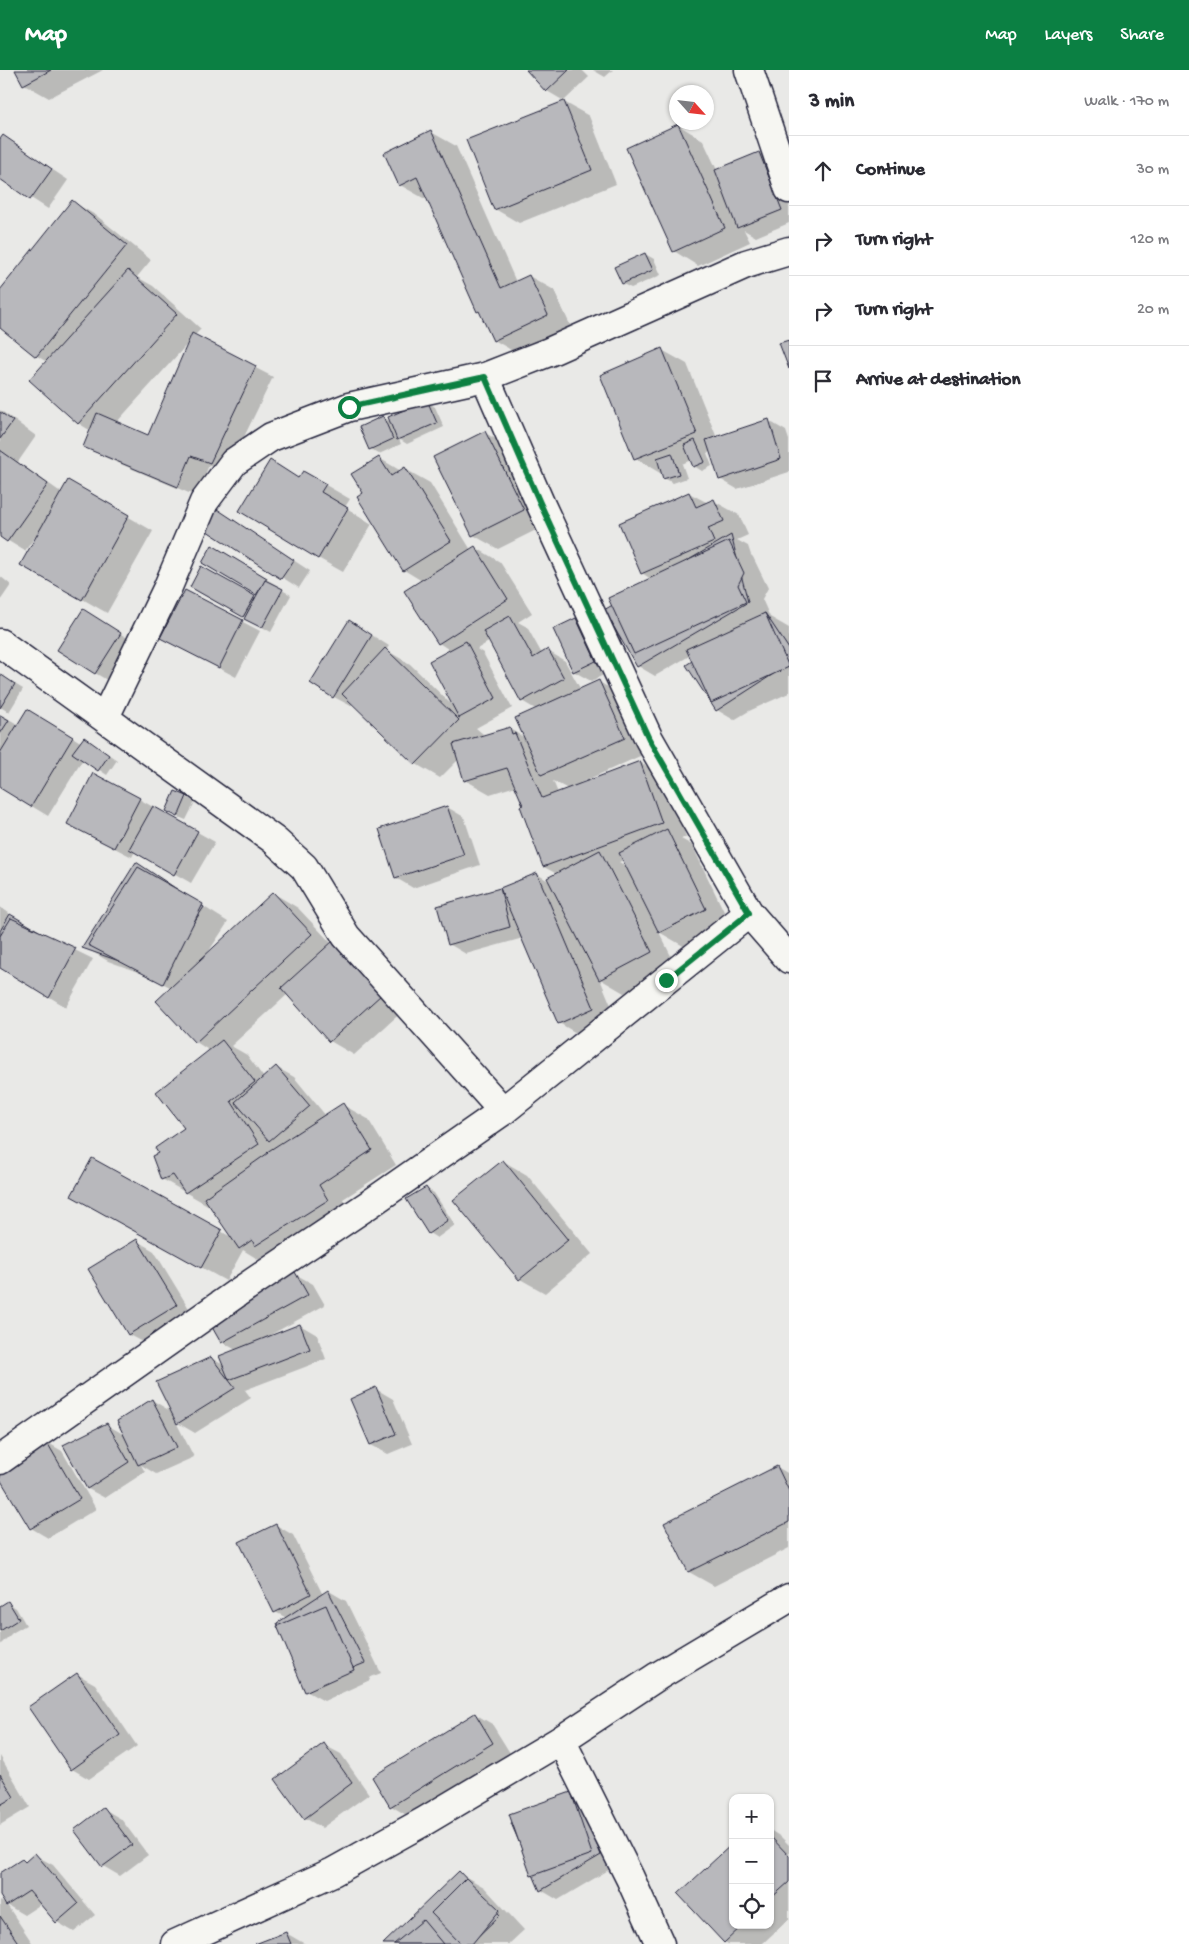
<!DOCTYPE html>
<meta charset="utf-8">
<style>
body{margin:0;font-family:"Gochi Hand",sans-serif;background:#f2f2f3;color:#2b2b33}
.controls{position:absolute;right:15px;bottom:15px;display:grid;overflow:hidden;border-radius:10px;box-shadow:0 1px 4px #0004}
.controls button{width:45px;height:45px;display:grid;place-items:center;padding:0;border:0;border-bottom:1px solid #e1e1e2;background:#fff;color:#2b2b33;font:25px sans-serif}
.compass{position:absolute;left:669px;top:15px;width:45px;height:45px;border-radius:50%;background:#fff;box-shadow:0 1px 4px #0004;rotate:117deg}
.stop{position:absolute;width:15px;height:15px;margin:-11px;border:4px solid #0b8043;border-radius:50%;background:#fff}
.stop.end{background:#0b8043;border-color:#fff;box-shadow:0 1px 5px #0008}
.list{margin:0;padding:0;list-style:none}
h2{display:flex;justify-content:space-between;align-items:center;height:65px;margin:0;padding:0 20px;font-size:21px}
h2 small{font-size:16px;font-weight:400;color:#7c7c81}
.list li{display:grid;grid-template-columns:32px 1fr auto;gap:15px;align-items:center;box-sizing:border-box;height:70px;padding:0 20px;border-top:1px solid #e1e1e2}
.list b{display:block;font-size:19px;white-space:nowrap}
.list em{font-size:16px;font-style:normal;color:#7c7c81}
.icon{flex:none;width:28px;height:28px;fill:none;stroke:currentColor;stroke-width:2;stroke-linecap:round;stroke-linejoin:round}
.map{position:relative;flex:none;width:789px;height:1874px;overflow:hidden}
header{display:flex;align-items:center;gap:30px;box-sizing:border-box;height:70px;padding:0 25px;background:#0b8043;color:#fff}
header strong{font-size:24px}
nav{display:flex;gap:28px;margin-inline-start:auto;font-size:18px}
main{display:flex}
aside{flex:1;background:#fff}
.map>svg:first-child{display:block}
.shadow{fill:#0003;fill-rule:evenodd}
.building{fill:#b8b8bc;stroke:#22223b}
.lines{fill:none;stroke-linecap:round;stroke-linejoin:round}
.street-casing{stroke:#22223b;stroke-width:31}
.street{stroke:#f6f6f2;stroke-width:28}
.route{stroke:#0b8043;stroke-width:6}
</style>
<header>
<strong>Map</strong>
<nav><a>Map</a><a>Layers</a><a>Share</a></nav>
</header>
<main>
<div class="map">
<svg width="789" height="1874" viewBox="0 0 789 1874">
<rect width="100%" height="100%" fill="#e9e9e7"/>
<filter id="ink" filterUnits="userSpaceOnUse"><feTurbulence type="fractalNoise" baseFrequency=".02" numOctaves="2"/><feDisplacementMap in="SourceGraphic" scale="10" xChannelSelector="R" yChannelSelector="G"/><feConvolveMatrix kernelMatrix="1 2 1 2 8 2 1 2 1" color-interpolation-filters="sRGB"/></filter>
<g filter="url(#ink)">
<g class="shadow">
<path d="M 17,0 L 103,0 L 49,28 L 24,14 Z"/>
<path d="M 527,0 L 582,0 L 589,7 L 564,31 L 547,21 Z"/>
<path d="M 593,0 L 613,0 L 605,7 Z"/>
<path d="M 564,32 L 589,46 L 616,114 L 519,153 L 495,139 Z"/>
<path d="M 678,55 L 703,70 L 717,100 L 759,83 L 776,93 L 789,126 L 789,153 L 756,167 L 744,160 L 750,172 L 698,196 L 674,181 Z"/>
<path d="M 431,62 L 456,76 L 516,212 L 529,206 L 554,220 L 572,259 L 518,284 L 494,270 L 482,243 L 478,241 L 428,128 L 425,129 L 400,115 Z"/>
<path d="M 3,67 L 68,110 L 48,139 L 0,108 L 0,71 Z"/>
<path d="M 73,132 L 97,146 L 151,190 L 137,207 L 153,216 L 201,259 L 194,266 L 273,307 L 227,402 L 209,395 L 196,426 L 102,386 L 85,376 L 91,361 L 78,353 L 47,292 L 37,286 L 0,257 L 0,222 ZM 190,271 L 149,366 L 116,353 Z"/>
<path d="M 645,184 L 654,189 L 661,205 L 631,218 L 623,214 Z"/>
<path d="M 662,280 L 687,294 L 717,368 L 769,351 L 786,361 L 789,370 L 789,402 L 737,419 L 720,409 L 711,382 L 707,383 L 712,396 L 702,401 L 694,396 L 691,390 L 682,394 L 687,408 L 673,413 L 664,408 L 662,402 L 660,403 L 635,388 L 601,305 Z"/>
<path d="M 427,332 L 435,337 L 444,357 L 407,374 L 399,369 L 401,374 L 379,384 L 370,379 L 383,347 L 391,352 Z"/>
<path d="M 0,340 L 36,366 L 18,392 L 62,423 L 68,412 L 153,461 L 107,543 L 21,494 L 36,468 L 35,467 L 25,481 L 0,466 Z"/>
<path d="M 485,363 L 510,377 L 548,454 L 498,479 L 473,465 Z"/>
<path d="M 379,388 L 401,401 L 405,399 L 430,413 L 471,480 L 475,477 L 500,492 L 532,543 L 518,552 L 527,557 L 542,584 L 548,581 L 565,591 L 581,620 L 599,612 L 624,626 L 649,682 L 580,713 L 580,715 L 640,692 L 664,707 L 686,767 L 681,769 L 692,775 L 730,854 L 685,877 L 659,862 L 676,896 L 624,923 L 600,909 L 618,952 L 583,967 L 559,953 L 523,868 L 466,884 L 449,874 L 499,819 L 503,821 L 537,804 L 550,812 L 557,804 L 544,797 L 525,736 L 516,716 L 490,724 L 465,710 L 459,689 L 440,708 L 416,694 L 353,633 L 351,636 L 334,627 L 367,562 L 389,576 L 386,580 L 410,594 L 454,637 L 451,581 L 439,573 L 422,511 L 404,500 L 365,424 ZM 490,571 L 522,631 L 537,640 L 525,668 L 510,659 L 479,668 L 483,664 L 476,658 L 512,638 L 483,583 L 477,579 ZM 553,711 L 568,719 L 558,723 ZM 624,790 L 628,797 L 619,792 Z"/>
<path d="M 303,402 L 350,429 L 345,437 L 372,454 L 343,502 L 318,488 L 299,409 Z"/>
<path d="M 689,423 L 708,433 L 714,431 L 739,445 L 748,465 L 737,470 L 748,476 L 751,485 L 753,487 L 768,518 L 762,529 L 770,547 L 789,558 L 789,623 L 749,641 L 734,650 L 717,640 L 691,585 L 655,606 L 638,596 L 651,509 L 642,503 Z"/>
<path d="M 218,441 L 310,501 L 299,518 L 206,459 Z"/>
<path d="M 212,477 L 283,519 L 282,520 L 291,525 L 271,562 L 192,517 L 202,498 L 257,529 L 258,525 L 204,493 Z"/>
<path d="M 0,506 L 11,515 L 0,531 Z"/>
<path d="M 186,522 L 260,561 L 236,607 L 179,577 Z"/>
<path d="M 576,549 L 594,559 L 612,601 L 591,611 L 573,601 Z"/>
<path d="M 100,551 L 137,574 L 112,613 L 95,603 Z"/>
<path d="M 0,605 L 23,619 L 9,642 L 0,637 Z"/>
<path d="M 0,644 L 19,655 L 45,650 L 82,673 L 93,674 L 117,690 L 107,705 L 83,689 L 48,746 L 0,717 Z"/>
<path d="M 186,727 L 195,732 L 186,750 L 176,746 Z"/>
<path d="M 139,729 L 215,772 L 191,813 L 135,781 L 132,787 L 68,754 Z"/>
<path d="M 447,737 L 464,747 L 480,795 L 413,818 L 396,808 Z"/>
<path d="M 136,794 L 228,852 L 207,884 L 273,823 L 298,838 L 332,874 L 405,939 L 354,985 L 330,971 L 288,924 L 231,976 L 247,985 L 264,1008 L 276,997 L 294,1007 L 326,1046 L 343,1035 L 368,1049 L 396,1095 L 343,1129 L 352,1145 L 264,1193 L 243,1180 L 226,1211 L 98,1140 L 93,1090 L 233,1168 L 211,1137 L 162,1109 L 160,1084 L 186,1058 L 210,981 L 196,972 L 172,918 L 146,905 L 108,891 L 84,877 Z"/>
<path d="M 0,837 L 9,843 L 9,845 L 40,863 L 93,889 L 66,937 L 0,897 Z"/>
<path d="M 503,1091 L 527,1105 L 592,1184 L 545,1223 L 520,1209 L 455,1130 Z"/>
<path d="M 426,1118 L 434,1123 L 455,1155 L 437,1168 L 429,1163 Z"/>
<path d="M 137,1171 L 154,1181 L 193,1245 L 146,1274 L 129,1265 L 90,1200 Z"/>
<path d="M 295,1204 L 313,1214 L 325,1235 L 272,1264 L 273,1266 L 300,1255 L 317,1265 L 326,1289 L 245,1320 L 251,1328 L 195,1363 L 176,1352 L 194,1387 L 156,1404 L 141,1395 L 145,1402 L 105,1428 L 88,1419 L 107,1355 L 125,1365 L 152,1330 L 172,1342 L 211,1288 L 225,1296 L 236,1280 L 222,1272 L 210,1251 Z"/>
<path d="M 376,1319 L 393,1329 L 412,1374 L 388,1384 L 371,1375 Z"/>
<path d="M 45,1371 L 62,1381 L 96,1439 L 48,1468 L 31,1458 L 0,1406 Z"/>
<path d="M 777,1397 L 789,1404 L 789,1478 L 714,1516 L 689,1502 L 665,1454 Z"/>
<path d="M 276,1455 L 293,1465 L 323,1525 L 329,1521 L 346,1531 L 381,1603 L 369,1608 L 370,1610 L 324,1631 L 306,1621 L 287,1548 L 275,1542 Z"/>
<path d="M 8,1533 L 16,1538 L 26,1555 L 12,1563 L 0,1575 L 0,1537 Z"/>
<path d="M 77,1604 L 95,1614 L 137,1676 L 89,1709 L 72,1699 Z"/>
<path d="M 475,1644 L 492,1654 L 510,1683 L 408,1746 L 391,1736 Z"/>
<path d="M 324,1675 L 341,1684 L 369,1724 L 322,1758 L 305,1748 Z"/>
<path d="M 0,1686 L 30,1737 L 0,1755 Z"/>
<path d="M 576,1723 L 617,1795 L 558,1830 L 541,1820 L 536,1808 L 532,1805 Z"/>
<path d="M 104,1739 L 121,1749 L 148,1785 L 120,1806 L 103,1796 Z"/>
<path d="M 770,1760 L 781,1767 L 789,1775 L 789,1849 L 762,1874 L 728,1874 L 725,1872 L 733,1855 L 770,1855 Z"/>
<path d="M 35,1785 L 53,1795 L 95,1845 L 74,1862 L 57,1852 L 41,1834 L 24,1845 L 7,1835 L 0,1824 L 0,1804 L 22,1790 L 26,1792 Z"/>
<path d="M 459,1803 L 484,1817 L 524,1860 L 509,1874 L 384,1874 Z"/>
<path d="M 0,1831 L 7,1835 L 33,1874 L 0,1874 Z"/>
<path d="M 286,1863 L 305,1874 L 258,1874 Z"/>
</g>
<g class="building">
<path d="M 15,0 L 51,0 L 23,15 Z"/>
<path d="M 526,0 L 569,0 L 546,22 Z"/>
<path d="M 564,31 L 592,100 L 494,140 L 466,70 Z"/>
<path d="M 678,54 L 725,158 L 673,182 L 626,78 Z"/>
<path d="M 431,60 L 501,218 L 529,205 L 548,245 L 493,271 L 479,241 L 477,242 L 417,107 L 399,116 L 384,83 Z"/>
<path d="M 3,65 L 52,99 L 30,130 L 0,109 L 0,69 Z"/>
<path d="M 759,82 L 782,140 L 737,158 L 715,100 Z"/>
<path d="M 72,130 L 127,175 L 36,287 L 0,258 L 0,220 Z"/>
<path d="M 645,183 L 653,200 L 622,214 L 614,197 Z"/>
<path d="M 128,200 L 177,244 L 78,354 L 29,310 Z"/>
<path d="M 192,263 L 256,296 L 210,393 L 191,386 L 178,417 L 83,377 L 97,343 L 148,365 Z"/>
<path d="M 789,270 L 789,299 L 779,273 Z"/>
<path d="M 662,278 L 697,364 L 634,389 L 600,305 Z"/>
<path d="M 427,330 L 437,353 L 397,370 L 388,347 Z"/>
<path d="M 0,342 L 13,351 L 0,369 Z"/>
<path d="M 383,346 L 393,369 L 369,380 L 359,357 Z"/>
<path d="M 769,349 L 781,389 L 719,410 L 706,370 Z"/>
<path d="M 485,361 L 524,440 L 472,466 L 433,387 Z"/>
<path d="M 695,370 L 705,392 L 693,397 L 684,375 Z"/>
<path d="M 0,380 L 48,414 L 7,472 L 0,467 Z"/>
<path d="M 672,383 L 679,404 L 663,409 L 657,388 Z"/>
<path d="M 379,387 L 391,406 L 405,397 L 451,471 L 403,501 L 357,427 L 363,423 L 351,404 Z"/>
<path d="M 270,390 L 298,408 L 303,401 L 326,414 L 321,422 L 348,438 L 318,489 L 239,441 Z"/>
<path d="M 68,410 L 129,445 L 82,530 L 20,495 Z"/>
<path d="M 689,422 L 696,437 L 714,429 L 724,451 L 708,458 L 714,472 L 641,504 L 619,453 Z"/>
<path d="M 217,439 L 294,490 L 281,509 L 204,459 Z"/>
<path d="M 731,465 L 748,532 L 637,597 L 604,540 Z"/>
<path d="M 729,471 L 744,503 L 738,515 L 746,532 L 634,584 L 608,528 Z"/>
<path d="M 212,475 L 267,508 L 256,525 L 202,493 Z"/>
<path d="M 475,476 L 508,529 L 438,574 L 404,521 Z"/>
<path d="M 201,496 L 255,526 L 243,547 L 190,517 Z"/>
<path d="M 265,510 L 283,519 L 262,558 L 244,549 Z"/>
<path d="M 185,520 L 243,550 L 219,598 L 160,568 Z"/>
<path d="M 83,539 L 121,563 L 95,604 L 57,580 Z"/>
<path d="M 765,543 L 789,579 L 789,594 L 716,641 L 686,595 Z"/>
<path d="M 765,543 L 789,597 L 711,633 L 686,579 Z"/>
<path d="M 510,546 L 533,588 L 548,579 L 564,608 L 521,632 L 483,561 Z"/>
<path d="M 576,548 L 596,591 L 573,602 L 553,559 Z"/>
<path d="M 349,550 L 372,565 L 333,628 L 310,613 Z"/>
<path d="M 466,571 L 496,628 L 459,648 L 429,591 Z"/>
<path d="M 385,578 L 459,650 L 415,695 L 342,624 Z"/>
<path d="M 0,604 L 15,614 L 0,638 Z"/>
<path d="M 599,610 L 625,668 L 541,705 L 515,648 Z"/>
<path d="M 27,639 L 73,667 L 31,737 L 0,718 L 0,683 Z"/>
<path d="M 0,645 L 9,650 L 0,664 Z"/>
<path d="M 510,657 L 512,664 L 515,663 L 542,728 L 640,691 L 662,753 L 543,797 L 520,736 L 523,735 L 507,698 L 464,711 L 453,674 Z"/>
<path d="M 84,667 L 109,685 L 98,701 L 72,683 Z"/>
<path d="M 93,703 L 140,728 L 114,778 L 67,754 Z"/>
<path d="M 175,721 L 187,726 L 178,747 L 166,741 Z"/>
<path d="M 153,736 L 198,761 L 174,805 L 129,779 Z"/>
<path d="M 447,736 L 464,785 L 395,808 L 379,759 Z"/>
<path d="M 667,759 L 706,839 L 659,863 L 619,783 Z"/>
<path d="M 600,780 L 652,882 L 599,910 L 547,808 Z"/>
<path d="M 136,792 L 204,837 L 159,905 L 82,878 Z"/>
<path d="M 138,797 L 203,834 L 163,914 L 88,875 Z"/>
<path d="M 537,803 L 594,938 L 558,954 L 500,818 Z"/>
<path d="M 500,818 L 510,857 L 448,875 L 437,836 Z"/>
<path d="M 273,822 L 312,864 L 195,973 L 156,931 Z"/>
<path d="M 10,844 L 73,881 L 49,923 L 0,895 L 0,861 Z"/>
<path d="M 11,848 L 76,878 L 49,928 L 0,898 L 0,866 Z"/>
<path d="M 333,871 L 381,925 L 329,972 L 281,918 Z"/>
<path d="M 222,970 L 255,1012 L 231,1031 L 259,1074 L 185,1123 L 173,1105 L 161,1110 L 152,1086 L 158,1083 L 155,1078 L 184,1058 L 156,1022 Z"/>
<path d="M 276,996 L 310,1036 L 269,1071 L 235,1032 Z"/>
<path d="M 343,1033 L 372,1080 L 319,1115 L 328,1130 L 255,1176 L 252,1170 L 239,1179 L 204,1128 L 268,1083 L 267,1082 Z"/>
<path d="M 92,1088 L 222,1160 L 201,1198 L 71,1126 Z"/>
<path d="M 503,1090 L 568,1170 L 519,1210 L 453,1130 Z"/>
<path d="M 426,1117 L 448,1150 L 428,1164 L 406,1129 Z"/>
<path d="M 137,1169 L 177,1235 L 128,1265 L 88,1199 Z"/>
<path d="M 295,1202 L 308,1225 L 221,1273 L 208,1250 Z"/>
<path d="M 300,1254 L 310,1279 L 229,1310 L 219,1286 Z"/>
<path d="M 211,1287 L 235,1318 L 177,1354 L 156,1312 Z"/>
<path d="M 376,1317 L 396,1364 L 370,1375 L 350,1329 Z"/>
<path d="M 152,1329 L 177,1377 L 138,1395 L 117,1351 Z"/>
<path d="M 107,1353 L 129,1392 L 87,1419 L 63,1375 Z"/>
<path d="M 45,1369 L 80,1429 L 30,1459 L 0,1409 L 0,1396 Z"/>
<path d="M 777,1396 L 789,1421 L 789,1452 L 688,1502 L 664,1453 Z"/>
<path d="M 276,1454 L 311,1524 L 274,1543 L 239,1472 Z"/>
<path d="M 328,1520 L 365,1593 L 308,1616 L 277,1553 Z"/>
<path d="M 8,1531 L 19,1549 L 0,1561 L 0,1536 Z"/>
<path d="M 326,1535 L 354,1600 L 305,1622 L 277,1556 Z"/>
<path d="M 77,1603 L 120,1665 L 71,1700 L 28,1637 Z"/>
<path d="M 475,1643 L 493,1673 L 390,1737 L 372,1707 Z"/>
<path d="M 324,1673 L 352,1713 L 304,1749 L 275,1709 Z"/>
<path d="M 0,1704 L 14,1727 L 0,1735 Z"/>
<path d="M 576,1721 L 601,1785 L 540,1821 L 511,1753 Z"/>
<path d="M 571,1722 L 592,1784 L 531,1806 L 509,1744 Z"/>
<path d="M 104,1737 L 132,1775 L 102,1797 L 74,1760 Z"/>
<path d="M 770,1766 L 789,1786 L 789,1812 L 770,1829 Z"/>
<path d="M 733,1773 L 733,1855 L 743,1855 L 724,1873 L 678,1824 Z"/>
<path d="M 35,1783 L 78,1834 L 56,1853 L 29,1821 L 6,1836 L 0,1826 L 0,1803 L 22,1789 L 25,1792 Z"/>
<path d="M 459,1801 L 500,1845 L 470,1874 L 383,1874 Z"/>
<path d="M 466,1808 L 500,1840 L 472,1874 L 461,1874 L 431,1843 Z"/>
<path d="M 0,1846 L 19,1874 L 0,1874 Z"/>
<path d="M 423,1850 L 443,1874 L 394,1874 Z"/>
<path d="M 286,1862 L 291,1874 L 255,1874 Z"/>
</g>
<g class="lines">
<defs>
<g id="street">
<path d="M 749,0 L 789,119"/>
<path d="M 485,307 L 540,433 L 649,669 L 749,843"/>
<path d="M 0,573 L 274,770 L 304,797 L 346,866 L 503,1041"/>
<path d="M 105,647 L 167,519 L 204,432 L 234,392 L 271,367 L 349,337 L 485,307 L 549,282 L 746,194 L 789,181"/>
<path d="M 0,1390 L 237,1223 L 371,1133 L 503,1041 L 749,843 L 789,889"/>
<path d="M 561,1670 L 630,1808 L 660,1874"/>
<path d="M 175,1874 L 333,1802 L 423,1752 L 561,1670 L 658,1606 L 789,1528"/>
</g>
</defs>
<use href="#street" class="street-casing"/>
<use href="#street" class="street"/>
</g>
</g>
<g class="lines" filter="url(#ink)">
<path class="route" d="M 349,337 L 485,307 L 540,433 L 649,669 L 749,843 L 666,910"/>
</g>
</svg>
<div class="controls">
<button>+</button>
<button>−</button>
<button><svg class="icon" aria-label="locate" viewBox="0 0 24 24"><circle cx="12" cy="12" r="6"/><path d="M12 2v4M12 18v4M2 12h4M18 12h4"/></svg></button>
</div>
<svg class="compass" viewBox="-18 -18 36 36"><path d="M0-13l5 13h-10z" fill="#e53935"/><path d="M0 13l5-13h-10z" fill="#7c7c81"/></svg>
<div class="stop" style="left:349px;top:337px"></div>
<div class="stop end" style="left:666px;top:910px"></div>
</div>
<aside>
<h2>3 min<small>Walk · 170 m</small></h2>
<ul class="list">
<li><svg class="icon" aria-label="ahead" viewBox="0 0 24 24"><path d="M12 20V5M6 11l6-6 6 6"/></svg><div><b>Continue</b></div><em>30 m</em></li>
<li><svg class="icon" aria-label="right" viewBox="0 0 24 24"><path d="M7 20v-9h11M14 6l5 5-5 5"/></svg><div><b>Turn right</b></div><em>120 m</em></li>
<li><svg class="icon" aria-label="right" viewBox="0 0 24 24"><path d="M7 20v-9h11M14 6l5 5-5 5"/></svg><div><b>Turn right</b></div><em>20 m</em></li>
<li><svg class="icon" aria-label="arrive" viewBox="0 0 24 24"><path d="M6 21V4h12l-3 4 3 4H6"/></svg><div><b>Arrive at destination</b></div></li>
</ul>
</aside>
</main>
